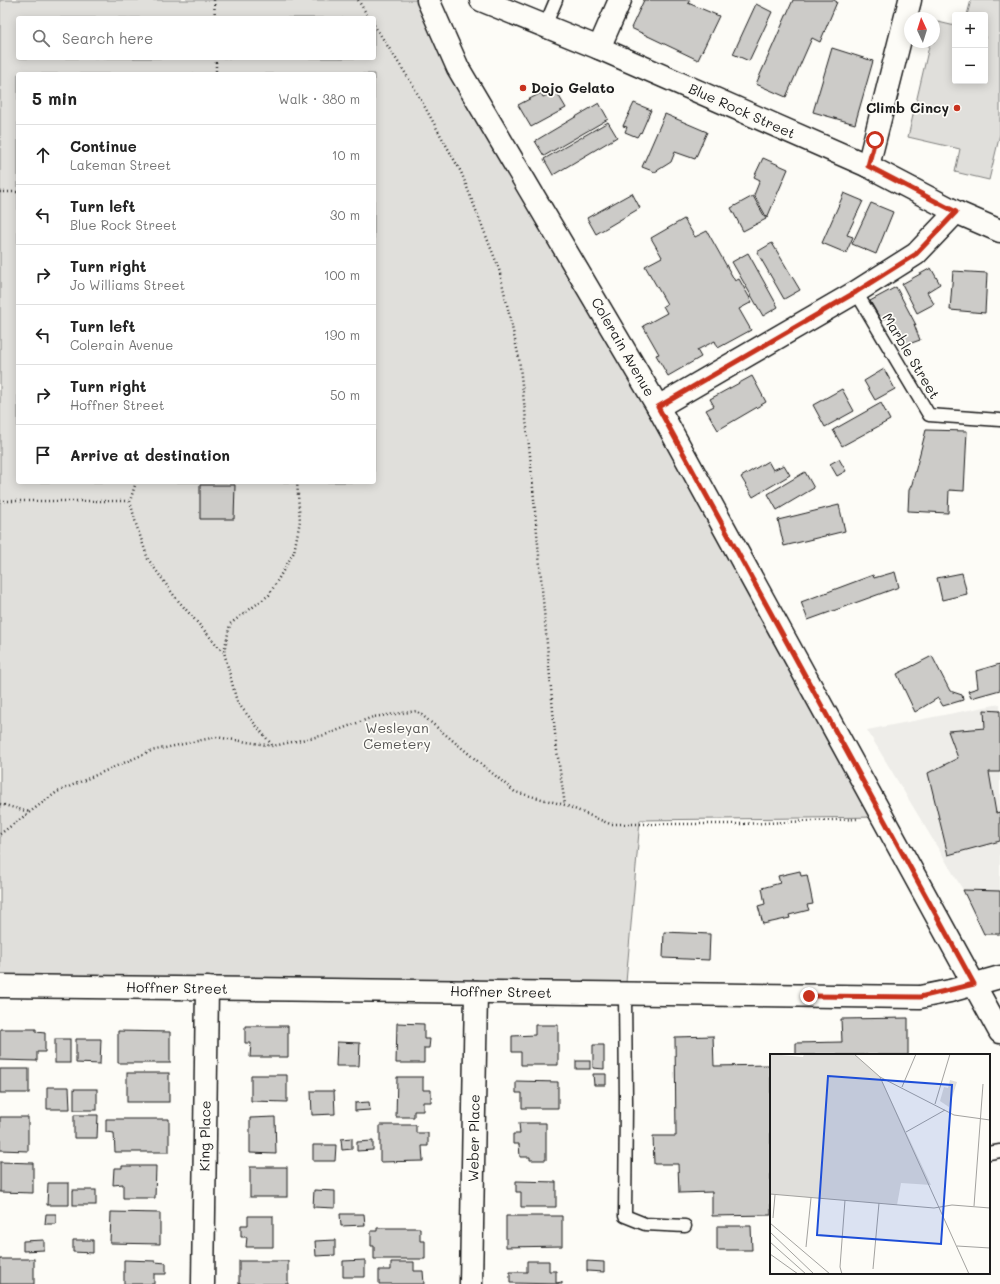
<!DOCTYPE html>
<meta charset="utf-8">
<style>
body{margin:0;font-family:Mali,sans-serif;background:#f6f6f6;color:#222}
.controls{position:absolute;right:12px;top:12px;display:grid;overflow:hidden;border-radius:4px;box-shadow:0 2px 10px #0003}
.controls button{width:36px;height:36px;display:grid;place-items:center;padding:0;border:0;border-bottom:1px solid #e0e0e0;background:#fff;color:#222;font:20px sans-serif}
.compass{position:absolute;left:904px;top:12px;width:36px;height:36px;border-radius:50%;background:#fff;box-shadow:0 2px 10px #0003;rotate:356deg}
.stop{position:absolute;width:12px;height:12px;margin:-9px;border:3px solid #c8321e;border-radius:50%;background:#fff}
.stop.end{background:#c8321e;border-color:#fff;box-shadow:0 1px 4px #0008}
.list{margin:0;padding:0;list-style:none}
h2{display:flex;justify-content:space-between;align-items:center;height:52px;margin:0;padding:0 16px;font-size:17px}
h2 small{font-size:13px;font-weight:400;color:#767676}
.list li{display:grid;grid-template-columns:26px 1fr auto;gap:12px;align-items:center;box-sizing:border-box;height:60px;padding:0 16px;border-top:1px solid #e0e0e0}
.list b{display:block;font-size:15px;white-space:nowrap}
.list p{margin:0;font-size:13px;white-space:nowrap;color:#767676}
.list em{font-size:13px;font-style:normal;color:#767676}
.icon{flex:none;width:22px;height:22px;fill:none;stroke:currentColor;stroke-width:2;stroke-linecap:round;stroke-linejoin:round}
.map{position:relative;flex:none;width:1000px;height:1284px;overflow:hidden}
.search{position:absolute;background:#fff;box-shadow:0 2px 10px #0003;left:16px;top:16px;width:360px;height:44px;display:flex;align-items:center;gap:10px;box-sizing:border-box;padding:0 14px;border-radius:4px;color:#767676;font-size:15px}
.panel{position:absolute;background:#fff;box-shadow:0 2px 10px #0003;left:16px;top:72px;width:360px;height:412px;border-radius:4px}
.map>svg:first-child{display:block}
.built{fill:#eeede9}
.green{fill:#e0dfdb;stroke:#7e7e7c;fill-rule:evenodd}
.building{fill:#cccbc8;stroke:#1c1c1c}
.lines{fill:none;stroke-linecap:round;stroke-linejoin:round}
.service-casing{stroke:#1c1c1c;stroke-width:15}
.minor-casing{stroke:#1c1c1c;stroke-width:25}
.tertiary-casing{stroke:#1c1c1c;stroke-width:25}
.primary-casing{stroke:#1c1c1c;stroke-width:25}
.path{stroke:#1c1c1c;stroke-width:2.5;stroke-dasharray:1 3;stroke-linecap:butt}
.service{stroke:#fdfcf7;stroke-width:12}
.minor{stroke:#fdfcf7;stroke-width:22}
.tertiary{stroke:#fdfcf7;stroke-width:22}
.primary{stroke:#fdfcf7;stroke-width:22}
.route{stroke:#c8321e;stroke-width:5}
.poi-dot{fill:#c8321e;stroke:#fdfcf7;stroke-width:1.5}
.labels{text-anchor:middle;stroke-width:3.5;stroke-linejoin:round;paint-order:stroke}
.poi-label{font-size:14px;font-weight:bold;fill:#1c1c1c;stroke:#fdfcf7;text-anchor:start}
.street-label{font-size:14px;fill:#1c1c1c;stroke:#fdfcf7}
.park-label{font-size:14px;fill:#575655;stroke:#fdfcf7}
.inset-road{fill:none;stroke:#a3a29f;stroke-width:1}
.view{fill:#1d4ed8;fill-opacity:0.15;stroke:#1d4ed8;stroke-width:2}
.inset-edge{fill:none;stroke:#1c1c1c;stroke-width:2}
</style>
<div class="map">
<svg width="1000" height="1284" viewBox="0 0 1000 1284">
<rect width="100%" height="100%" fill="#fdfcf7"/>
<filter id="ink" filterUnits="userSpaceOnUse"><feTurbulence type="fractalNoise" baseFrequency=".025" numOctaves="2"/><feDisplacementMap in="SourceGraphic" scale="8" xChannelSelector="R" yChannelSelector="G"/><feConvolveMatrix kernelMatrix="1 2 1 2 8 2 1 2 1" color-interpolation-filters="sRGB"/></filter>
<g filter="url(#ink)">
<path class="built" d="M 1000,704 L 1000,934 L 984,934 L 963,890 L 867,730 Z"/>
<g class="green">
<path d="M 0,0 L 428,0 L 883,817 L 640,820 L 625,994 L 0,986 ZM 18,18 L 374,18 L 374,58 L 18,58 ZM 18,74 L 374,74 L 374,482 L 18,482 Z"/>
<path d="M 971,0 L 1000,0 L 1000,134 L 989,180 L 955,172 L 960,149 L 908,137 L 930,42 L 934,42 L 934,21 L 955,26 L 955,81 L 985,81 L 985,15 L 967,15 Z"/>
</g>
<g class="building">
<path d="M 644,0 L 690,0 L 688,3 L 719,16 L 698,60 L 631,28 Z"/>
<path d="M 793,0 L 834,0 L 837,2 L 820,42 L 812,38 L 786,97 L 756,84 Z"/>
<path d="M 756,4 L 772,12 L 749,61 L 733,54 Z"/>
<path d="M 832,48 L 873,61 L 855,124 L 813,112 Z"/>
<path d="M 556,91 L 566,108 L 531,127 L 518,105 L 541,93 L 543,97 Z"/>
<path d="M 599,103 L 608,119 L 544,156 L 535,141 Z"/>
<path d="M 634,103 L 651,110 L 641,133 L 640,132 L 637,137 L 625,132 L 627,127 L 623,126 Z"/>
<path d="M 665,114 L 707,132 L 695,159 L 675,152 L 671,162 L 655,172 L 642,167 Z"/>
<path d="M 608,122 L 617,137 L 553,175 L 544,159 Z"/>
<path d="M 763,158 L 788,169 L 767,218 L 754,195 L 760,180 L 754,177 Z"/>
<path d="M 632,193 L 640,208 L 596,234 L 587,218 Z"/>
<path d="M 844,193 L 863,201 L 847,235 L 853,237 L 846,253 L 822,243 Z"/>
<path d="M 753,196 L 766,219 L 743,231 L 731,208 Z"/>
<path d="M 871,203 L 893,212 L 876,254 L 852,244 Z"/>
<path d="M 684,219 L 695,237 L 707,231 L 735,281 L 739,279 L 752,302 L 739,309 L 751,330 L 718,348 L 715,341 L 697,350 L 701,357 L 668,376 L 656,355 L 659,354 L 643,326 L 667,313 L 663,306 L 667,304 L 645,266 L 662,257 L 651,238 Z"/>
<path d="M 772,243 L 800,290 L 784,299 L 757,252 Z"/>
<path d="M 748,253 L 778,307 L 763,316 L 732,262 Z"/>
<path d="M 931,268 L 940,284 L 927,292 L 934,304 L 917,313 L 902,284 Z"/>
<path d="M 953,271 L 987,273 L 985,313 L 950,310 Z"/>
<path d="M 896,287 L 916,325 L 914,324 L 920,340 L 906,345 L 903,333 L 900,335 L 889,316 L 881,320 L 870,301 Z"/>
<path d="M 884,369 L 895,389 L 875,400 L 864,381 Z"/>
<path d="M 752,376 L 766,402 L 718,430 L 706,410 L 714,406 L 710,399 Z"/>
<path d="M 842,389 L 854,411 L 825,427 L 813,405 Z"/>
<path d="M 881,403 L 890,420 L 842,446 L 833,430 Z"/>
<path d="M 926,430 L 967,431 L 964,491 L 949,490 L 948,513 L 908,511 L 909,490 L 912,484 Z"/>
<path d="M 839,459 L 846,471 L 837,476 L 830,464 Z"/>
<path d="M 768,461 L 773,470 L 784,465 L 790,475 L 753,497 L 741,477 Z"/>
<path d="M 805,472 L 814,488 L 777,510 L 768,494 Z"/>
<path d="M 200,485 L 235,485 L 234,519 L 200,519 Z"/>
<path d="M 839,505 L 845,531 L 784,546 L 778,520 Z"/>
<path d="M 895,572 L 899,587 L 808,620 L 801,602 L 873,575 L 874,578 Z"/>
<path d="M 962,573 L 967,594 L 942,600 L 937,578 Z"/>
<path d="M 932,656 L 950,691 L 962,695 L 963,700 L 943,706 L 938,698 L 915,712 L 897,674 Z"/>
<path d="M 1000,664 L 1000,690 L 971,698 L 968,691 L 978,688 L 976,671 Z"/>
<path d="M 984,710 L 1000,711 L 1000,772 L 989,772 L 996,813 L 1000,812 L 1000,841 L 948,855 L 928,773 L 958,758 L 948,731 L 985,728 Z"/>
<path d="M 800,871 L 801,876 L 807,875 L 813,904 L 807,905 L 809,910 L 789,915 L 790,918 L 763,924 L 758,906 L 765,904 L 762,888 L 780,883 L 778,876 Z"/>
<path d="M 963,890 L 1000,891 L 1000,934 L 984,934 Z"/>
<path d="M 664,932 L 710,934 L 709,960 L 663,958 Z"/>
<path d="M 908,1018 L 908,1055 L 796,1055 L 796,1043 L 842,1042 L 841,1019 Z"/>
<path d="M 397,1023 L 424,1024 L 424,1039 L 430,1039 L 429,1048 L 424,1048 L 424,1063 L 396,1063 Z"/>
<path d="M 535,1025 L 558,1025 L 558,1065 L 521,1065 L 521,1052 L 512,1052 L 512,1036 L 535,1035 Z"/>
<path d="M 245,1026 L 288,1026 L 288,1057 L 250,1057 L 251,1043 L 245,1043 Z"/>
<path d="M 0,1029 L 36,1029 L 36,1032 L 45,1033 L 45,1052 L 37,1052 L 37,1061 L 0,1060 Z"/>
<path d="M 118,1031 L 170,1032 L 170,1063 L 118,1063 Z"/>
<path d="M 713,1036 L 714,1066 L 771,1065 L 771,1215 L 712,1216 L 712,1192 L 679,1193 L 678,1164 L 654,1164 L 653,1136 L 676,1136 L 675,1037 Z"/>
<rect x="55" y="1039" width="15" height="24"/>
<path d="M 76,1039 L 101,1039 L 100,1064 L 76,1063 Z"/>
<path d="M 337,1042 L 360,1043 L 359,1066 L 336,1066 Z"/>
<path d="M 593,1045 L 604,1045 L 604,1069 L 593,1068 Z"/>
<rect x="576" y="1061" width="14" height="8"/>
<rect x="0" y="1069" width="29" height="24"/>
<rect x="127" y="1073" width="42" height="29"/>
<path d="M 593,1074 L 606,1074 L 606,1085 L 594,1085 Z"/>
<path d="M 251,1075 L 287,1075 L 287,1102 L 251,1101 Z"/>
<path d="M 397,1077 L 423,1077 L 423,1090 L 431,1090 L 431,1102 L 423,1102 L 423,1111 L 414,1111 L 414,1117 L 396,1117 Z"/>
<path d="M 516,1081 L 558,1082 L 558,1108 L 522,1108 L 522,1093 L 516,1093 Z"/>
<path d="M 47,1087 L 69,1087 L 70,1109 L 47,1109 Z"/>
<rect x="74" y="1089" width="23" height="21"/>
<path d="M 311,1091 L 334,1091 L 335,1114 L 312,1115 Z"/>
<path d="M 369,1102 L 370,1110 L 355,1111 L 355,1103 Z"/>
<path d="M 74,1115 L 98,1115 L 97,1138 L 74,1138 Z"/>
<path d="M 0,1117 L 28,1117 L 28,1151 L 0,1150 Z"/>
<path d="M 275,1117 L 276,1154 L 250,1153 L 250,1118 Z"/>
<path d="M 106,1119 L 169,1119 L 169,1152 L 115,1152 L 114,1133 L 106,1132 Z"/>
<path d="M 519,1123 L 546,1123 L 546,1160 L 530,1160 L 530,1157 L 520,1157 L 519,1144 L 513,1144 L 513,1134 L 520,1134 Z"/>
<path d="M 380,1125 L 416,1125 L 416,1133 L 428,1133 L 428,1146 L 422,1146 L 423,1161 L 380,1162 Z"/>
<path d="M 352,1138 L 352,1149 L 342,1150 L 341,1139 Z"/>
<path d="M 373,1141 L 373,1150 L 357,1151 L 357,1142 Z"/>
<path d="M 313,1145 L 336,1145 L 335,1161 L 313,1161 Z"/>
<path d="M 0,1162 L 33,1163 L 33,1193 L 0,1192 Z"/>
<path d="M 122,1166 L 156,1166 L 155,1198 L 123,1198 L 123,1184 L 113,1185 L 114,1168 L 122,1168 Z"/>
<rect x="250" y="1167" width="37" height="30"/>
<path d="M 516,1181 L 556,1182 L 556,1207 L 521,1207 L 521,1192 L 516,1192 Z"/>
<path d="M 48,1183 L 69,1183 L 69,1205 L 47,1205 Z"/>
<rect x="73" y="1190" width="23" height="15"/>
<path d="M 314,1190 L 335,1191 L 335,1208 L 313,1207 Z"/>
<path d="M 111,1212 L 160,1213 L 160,1244 L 110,1243 Z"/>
<path d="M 46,1214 L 56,1214 L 56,1224 L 45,1224 Z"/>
<path d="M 340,1214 L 364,1214 L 365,1225 L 341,1226 Z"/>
<path d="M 248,1216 L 273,1216 L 273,1247 L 246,1247 L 247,1237 L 241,1237 L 241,1225 L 248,1225 Z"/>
<path d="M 506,1216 L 562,1216 L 562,1246 L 506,1247 Z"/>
<path d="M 717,1226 L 751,1226 L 752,1250 L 717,1250 Z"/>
<path d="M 377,1228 L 420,1228 L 420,1241 L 425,1241 L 425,1259 L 374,1259 L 374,1246 L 371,1246 L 371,1231 L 377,1231 Z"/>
<path d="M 44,1240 L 44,1250 L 23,1251 L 23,1241 Z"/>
<path d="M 73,1240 L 93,1240 L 93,1253 L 73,1252 Z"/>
<path d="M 335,1240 L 335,1255 L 316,1256 L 315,1241 Z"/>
<rect x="0" y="1259" width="34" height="25"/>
<path d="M 124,1260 L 155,1261 L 155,1262 L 166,1263 L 166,1274 L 154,1274 L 154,1284 L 124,1284 Z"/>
<path d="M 365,1260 L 365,1277 L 343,1277 L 343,1261 Z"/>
<rect x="239" y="1261" width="49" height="23"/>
<path d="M 527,1261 L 549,1261 L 549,1271 L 556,1271 L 556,1283 L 562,1282 L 562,1284 L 510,1283 L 510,1272 L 527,1272 Z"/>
<path d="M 587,1261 L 604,1262 L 604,1272 L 587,1271 Z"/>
<path d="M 391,1262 L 414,1262 L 414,1271 L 423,1271 L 424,1284 L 379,1284 L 379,1270 L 391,1270 Z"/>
</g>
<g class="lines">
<defs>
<g id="service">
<path d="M 545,26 L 556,0"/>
<path d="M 856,292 L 929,415 L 1000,420"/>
<path d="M 625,994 L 626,1102 L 625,1216 L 645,1224 L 685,1226"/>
<path d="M 989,1153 L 1000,1151"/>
</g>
<g id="minor">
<path d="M 599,48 L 620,0"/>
<path d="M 868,166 L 910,0"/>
<path d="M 658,407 L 856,292 L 916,254 L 956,212"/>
<path d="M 0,986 L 920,997 L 950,991 L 1000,977"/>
<path d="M 203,1284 L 207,988"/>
<path d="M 471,1284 L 476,992"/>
</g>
<path id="tertiary" d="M 481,0 L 599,48 L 868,166 L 956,212 L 1000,231"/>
<path id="primary" d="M 428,0 L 458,68 L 658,407 L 1000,1032"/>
</defs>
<use href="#service" class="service-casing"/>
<use href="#minor" class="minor-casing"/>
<use href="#tertiary" class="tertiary-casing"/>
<use href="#primary" class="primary-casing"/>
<g class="path">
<path d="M 214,0 L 215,18"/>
<path d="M 358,0 L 369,18"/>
<path d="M 374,25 L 411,82 L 461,172 L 499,269 L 519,358 L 530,455 L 556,744 L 565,805"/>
<path d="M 216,58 L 216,74"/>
<path d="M 0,192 L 18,192"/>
<path d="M 136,482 L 130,501 L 136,524 L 148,559 L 175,597 L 223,652"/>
<path d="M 0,501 L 130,501"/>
<path d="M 272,745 L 237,702 L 224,652 L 230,624 L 269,595 L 294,552 L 300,521 L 297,482"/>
<path d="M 0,804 L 30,812"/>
<path d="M 0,834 L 57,792 L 151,751 L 216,737 L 273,746 L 325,735 L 373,717 L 417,711 L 515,792 L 565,805 L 610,824 L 742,824 L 857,819"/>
</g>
<use href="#service" class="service"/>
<use href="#minor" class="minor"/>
<use href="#tertiary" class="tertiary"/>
<use href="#primary" class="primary"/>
</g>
</g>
<g class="lines" filter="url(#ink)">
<path class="route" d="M 809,996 L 920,997 L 974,984 L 658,407 L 856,292 L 916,254 L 956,212 L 868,166 L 875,140"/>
</g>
<g class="poi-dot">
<circle cx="523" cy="88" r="4"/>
<circle cx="957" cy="108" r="4"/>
</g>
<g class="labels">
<g class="poi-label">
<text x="531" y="93">Dojo Gelato</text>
<text x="949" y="113" text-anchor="end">Climb Cincy</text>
</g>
<g class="street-label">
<text transform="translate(742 111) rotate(24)" y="5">Blue Rock Street</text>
<text transform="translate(623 347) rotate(60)" y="5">Colerain Avenue</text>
<text transform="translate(911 356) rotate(59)" y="5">Marble Street</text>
<text transform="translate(177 988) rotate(1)" y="5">Hoffner Street</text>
<text transform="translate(501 992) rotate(1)" y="5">Hoffner Street</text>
<text transform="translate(205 1136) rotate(-89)" y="5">King Place</text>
<text transform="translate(474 1138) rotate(-89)" y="5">Weber Place</text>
</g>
<g class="park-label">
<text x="397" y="733">Wesleyan<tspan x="397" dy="16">Cemetery</tspan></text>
</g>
</g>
<g transform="translate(770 1054)">
<rect width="220" height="220" fill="#fdfcf7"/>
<path d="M 0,0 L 33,3 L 34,0 L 84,0 L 110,23 L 161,131 L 131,129 L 127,151 L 0,140 ZM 180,26 L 187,28 L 179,53 L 170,47 L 174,33 L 178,34 Z" fill="#e0dfdb"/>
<path class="inset-road" d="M 84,0 L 110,23 L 199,220M 110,23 L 184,61 L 220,66M 132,33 L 146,0M 165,50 L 180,0M 136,78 L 175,56M 0,140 L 164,154 L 182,151 L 220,154M 204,152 L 213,30M 3,164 L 5,141M 0,169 L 60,220M 0,178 L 44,220M 0,188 L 36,220M 187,192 L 220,194M 36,193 L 41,144M 0,200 L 28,220M 103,215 L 109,149M 72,220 L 70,213 L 75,146"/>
<path class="view" d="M 58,22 L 182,31 L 171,190 L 47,181 Z"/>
<rect width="220" height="220" class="inset-edge"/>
</g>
</svg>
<div class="controls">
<button>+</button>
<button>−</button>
</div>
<svg class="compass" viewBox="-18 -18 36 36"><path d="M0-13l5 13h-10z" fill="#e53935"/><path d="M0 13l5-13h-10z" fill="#767676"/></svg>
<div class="stop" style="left:875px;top:140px"></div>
<div class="stop end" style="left:809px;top:996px"></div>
<div class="search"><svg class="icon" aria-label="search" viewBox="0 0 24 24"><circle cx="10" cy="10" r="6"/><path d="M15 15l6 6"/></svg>Search here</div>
<section class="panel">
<h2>5 min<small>Walk · 380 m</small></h2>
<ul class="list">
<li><svg class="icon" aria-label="ahead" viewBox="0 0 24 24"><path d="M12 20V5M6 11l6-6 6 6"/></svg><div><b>Continue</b><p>Lakeman Street</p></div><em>10 m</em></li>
<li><svg class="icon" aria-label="left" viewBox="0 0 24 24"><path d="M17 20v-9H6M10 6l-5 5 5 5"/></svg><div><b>Turn left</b><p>Blue Rock Street</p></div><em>30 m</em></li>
<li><svg class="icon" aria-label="right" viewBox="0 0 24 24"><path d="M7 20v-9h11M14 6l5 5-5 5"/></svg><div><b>Turn right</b><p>Jo Williams Street</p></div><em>100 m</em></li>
<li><svg class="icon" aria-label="left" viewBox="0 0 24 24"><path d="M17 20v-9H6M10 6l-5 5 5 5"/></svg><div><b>Turn left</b><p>Colerain Avenue</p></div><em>190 m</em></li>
<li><svg class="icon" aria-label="right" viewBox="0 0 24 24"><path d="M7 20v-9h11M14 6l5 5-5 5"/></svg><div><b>Turn right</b><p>Hoffner Street</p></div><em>50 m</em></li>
<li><svg class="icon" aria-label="arrive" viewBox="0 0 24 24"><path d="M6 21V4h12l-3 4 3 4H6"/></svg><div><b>Arrive at destination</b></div></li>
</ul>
</section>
</div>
